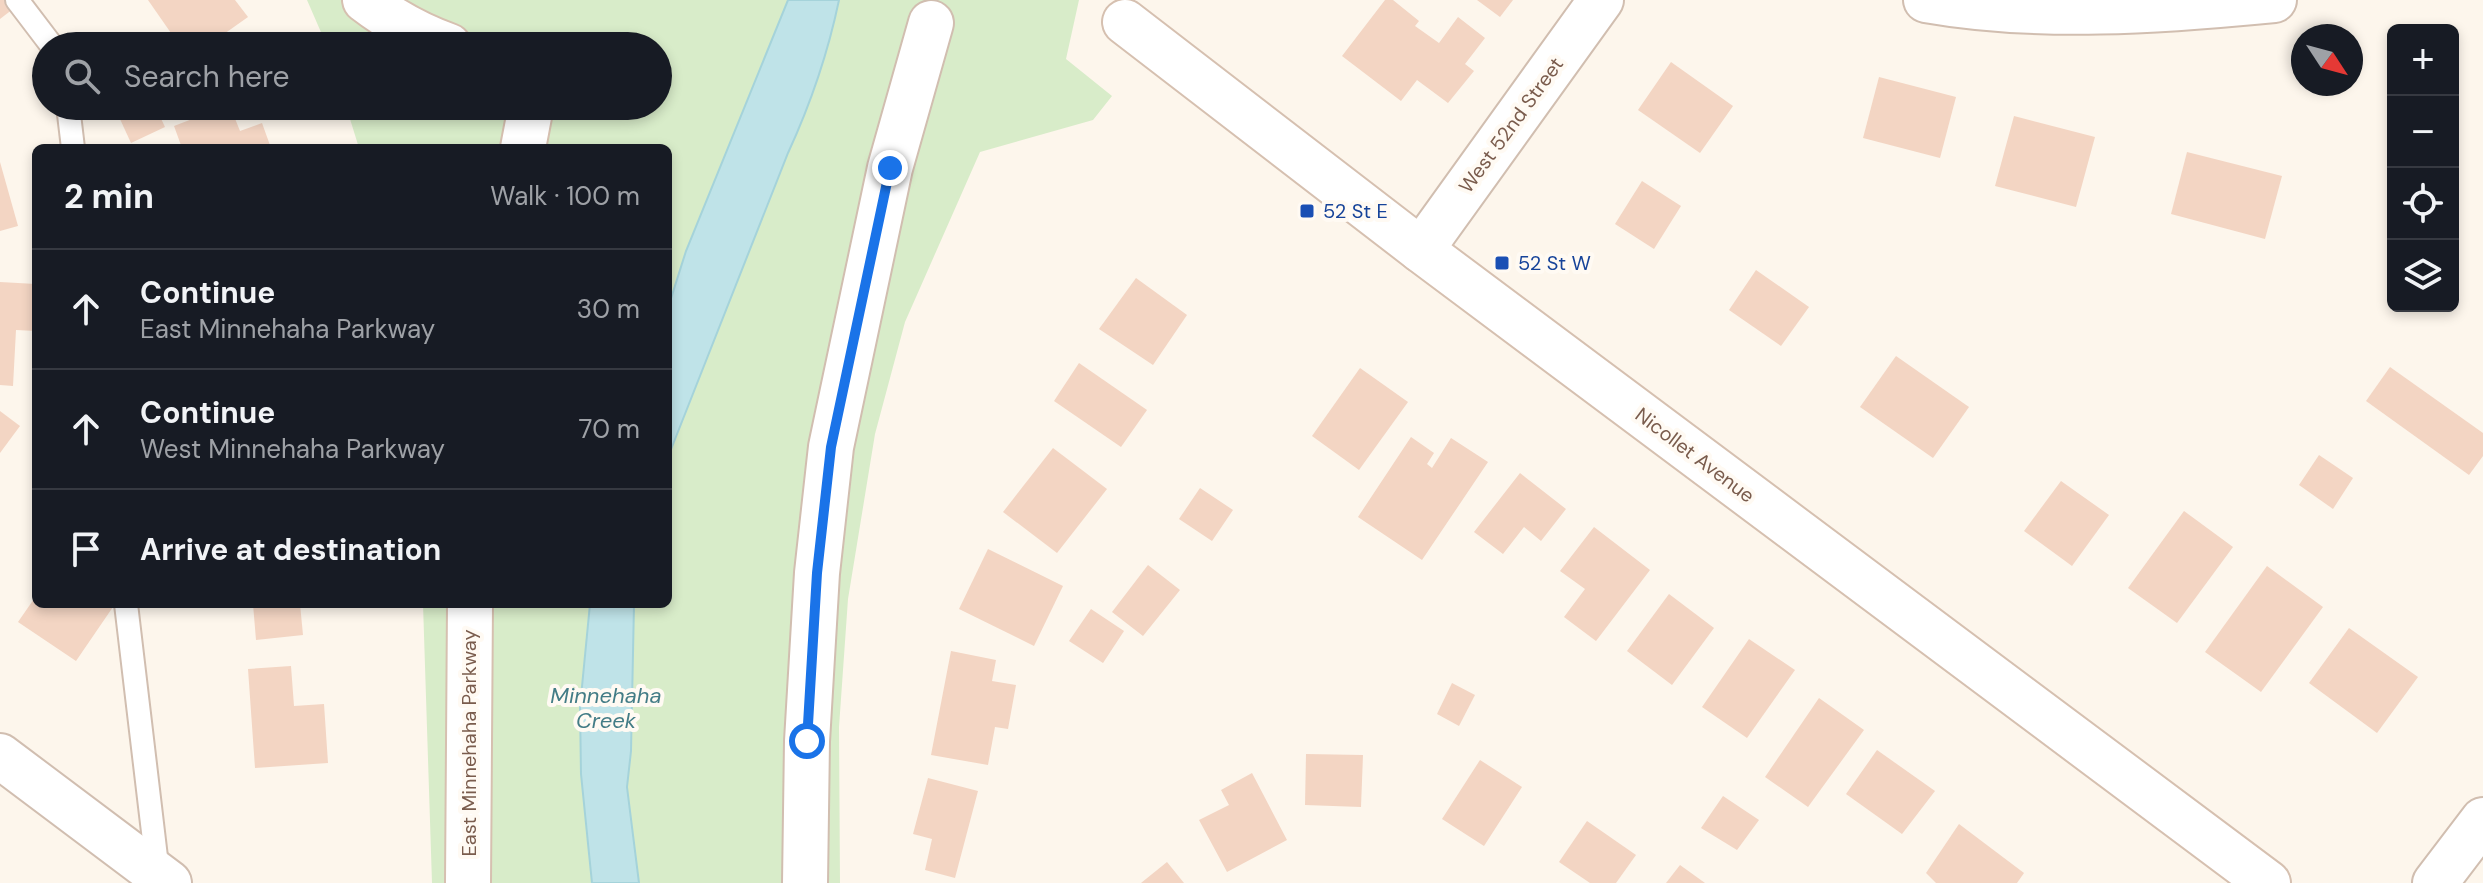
<!DOCTYPE html>
<meta charset="utf-8">
<style>
body{margin:0;font-family:"DM Sans",sans-serif;background:#242831;color:#f1f3f6}
.controls{position:absolute;right:24px;top:24px;display:grid;overflow:hidden;border-radius:12px;box-shadow:0 4px 12px #0003}
.controls button{width:72px;height:72px;display:grid;place-items:center;padding:0;border:0;border-bottom:2px solid #363941;background:#171b24;color:#f1f3f6;font:40px sans-serif}
.compass{position:absolute;left:2291px;top:24px;width:72px;height:72px;border-radius:50%;background:#171b24;box-shadow:0 4px 12px #0003;rotate:126deg}
.stop{position:absolute;width:24px;height:24px;margin:-18px;border:6px solid #1a73e8;border-radius:50%;background:#fff}
.stop.end{background:#1a73e8;border-color:#fff;box-shadow:0 2px 8px #0008}
.list{margin:0;padding:0;list-style:none}
h2{display:flex;justify-content:space-between;align-items:center;height:104px;margin:0;padding:0 32px;font-size:34px}
h2 small{font-size:26px;font-weight:400;color:#9ea1a6}
.list li{display:grid;grid-template-columns:52px 1fr auto;gap:24px;align-items:center;box-sizing:border-box;height:120px;padding:0 32px;border-top:2px solid #363941}
.list b{display:block;font-size:30px;white-space:nowrap}
.list p{margin:0;font-size:26px;white-space:nowrap;color:#9ea1a6}
.list em{font-size:26px;font-style:normal;color:#9ea1a6}
.icon{flex:none;width:44px;height:44px;fill:none;stroke:currentColor;stroke-width:2;stroke-linecap:round;stroke-linejoin:round}
.map{position:relative;flex:none;width:2483px;height:883px;overflow:hidden}
.search{position:absolute;background:#171b24;box-shadow:0 4px 12px #0003;left:32px;top:32px;width:640px;height:88px;display:flex;align-items:center;gap:20px;box-sizing:border-box;padding:0 28px;border-radius:44px;color:#9ea1a6;font-size:30px}
.panel{position:absolute;background:#171b24;box-shadow:0 4px 12px #0003;left:32px;top:144px;width:640px;height:464px;border-radius:12px}
.map>svg:first-child{display:block}
.green{fill:#d8ecc9}
.water{fill:#bfe3e8;stroke:#a5d3da;stroke-width:2}
.building{fill:#f3d5c3}
.lines{fill:none;stroke-linecap:round;stroke-linejoin:round}
.lane-casing{stroke:#d1beb0;stroke-width:26}
.street-casing{stroke:#d1beb0;stroke-width:48}
.secondary-casing{stroke:#d6c0b0;stroke-width:48}
.lane{stroke:#fff;stroke-width:22}
.street{stroke:#fff;stroke-width:44}
.secondary{stroke:#fff;stroke-width:44}
.route{stroke:#1a73e8;stroke-width:10}
.transit-dot{fill:#1a4fb4;stroke:#fffaf3;stroke-width:3}
.labels{text-anchor:middle;stroke-width:8;stroke-linejoin:round;paint-order:stroke}
.street-label{font-size:20px;fill:#7a5c4d;stroke:#fffaf3}
.transit-label{font-size:20px;fill:#164399;stroke:#fffaf3;text-anchor:start}
.water-label{font-size:22px;font-style:italic;fill:#437c86;stroke:#fffaf3}
</style>
<div class="map">
<svg width="2483" height="883" viewBox="0 0 2483 883">
<rect width="100%" height="100%" fill="#fdf6ec"/>
<path class="green" d="M 307,0 L 1079,0 L 1066,59 L 1112,96 L 1093,120 L 980,152 L 905,322 L 875,434 L 848,599 L 839,727 L 840,883 L 432,883 L 423,604 L 668,604 L 668,148 L 359,148 L 346,106 L 658,106 L 658,46 L 327,46 Z"/>
<g class="water">
<path d="M 788,0 L 839,0 C 828,53 811,103 788,153 L 668,457 L 668,308 L 686,251 Z"/>
<path d="M 590,604 L 634,604 L 631,751 L 627,787 L 639,883 L 592,883 L 581,774 L 580,707 Z"/>
</g>
<g class="building">
<path d="M 0,0 L 6,0 L 13,9 L 0,19 Z"/>
<path d="M 148,0 L 235,0 L 248,17 L 207,46 L 180,46 Z"/>
<path d="M 1385,0 L 1393,0 L 1419,21 L 1415,26 L 1439,43 L 1458,17 L 1485,38 L 1465,64 L 1474,71 L 1448,103 L 1417,80 L 1401,101 L 1342,56 Z"/>
<path d="M 1477,0 L 1513,0 L 1500,17 Z"/>
<path d="M 1671,62 L 1733,106 L 1700,153 L 1638,110 Z"/>
<path d="M 1879,77 L 1956,97 L 1940,158 L 1863,138 Z"/>
<path d="M 114,106 L 155,106 L 165,127 L 131,143 Z"/>
<path d="M 196,106 L 230,106 L 240,131 L 262,123 L 271,148 L 182,148 L 174,126 L 200,116 Z"/>
<path d="M 2014,116 L 2095,137 L 2076,207 L 1995,186 Z"/>
<path d="M 2187,152 L 2282,176 L 2265,239 L 2171,214 Z"/>
<path d="M 0,162 L 18,226 L 0,231 Z"/>
<path d="M 1642,181 L 1681,206 L 1654,249 L 1615,224 Z"/>
<path d="M 1756,270 L 1809,307 L 1781,346 L 1729,310 Z"/>
<path d="M 1136,278 L 1187,315 L 1153,365 L 1099,329 Z"/>
<path d="M 0,282 L 36,284 L 36,331 L 16,330 L 13,386 L 0,385 Z"/>
<path d="M 1896,356 L 1969,407 L 1933,458 L 1860,407 Z"/>
<path d="M 1079,363 L 1147,410 L 1121,447 L 1054,401 Z"/>
<path d="M 2390,367 L 2483,433 L 2483,456 L 2469,475 L 2366,401 Z"/>
<path d="M 1360,368 L 1408,402 L 1359,470 L 1312,436 Z"/>
<path d="M 0,411 L 20,426 L 0,453 Z"/>
<path d="M 1411,437 L 1434,453 L 1427,464 L 1432,468 L 1451,438 L 1488,462 L 1422,560 L 1358,517 Z"/>
<path d="M 1053,448 L 1107,489 L 1057,553 L 1003,512 Z"/>
<path d="M 2319,455 L 2353,478 L 2333,509 L 2299,485 Z"/>
<path d="M 1520,473 L 1566,509 L 1541,541 L 1524,527 L 1503,554 L 1474,532 Z"/>
<path d="M 2061,481 L 2109,515 L 2072,566 L 2024,531 Z"/>
<path d="M 1200,488 L 1233,510 L 1212,541 L 1179,519 Z"/>
<path d="M 2184,511 L 2233,547 L 2177,623 L 2128,588 Z"/>
<path d="M 1594,527 L 1650,570 L 1596,641 L 1564,617 L 1585,589 L 1560,571 Z"/>
<path d="M 988,549 L 1063,586 L 1034,646 L 959,609 Z"/>
<path d="M 1148,565 L 1180,590 L 1143,636 L 1112,612 Z"/>
<path d="M 2267,566 L 2323,607 L 2261,692 L 2205,652 Z"/>
<path d="M 1669,594 L 1714,628 L 1672,685 L 1627,651 Z"/>
<path d="M 36,596 L 36,604 L 115,604 L 76,661 L 18,622 Z"/>
<path d="M 253,604 L 300,604 L 303,635 L 256,640 Z"/>
<path d="M 1091,609 L 1124,631 L 1103,663 L 1069,641 Z"/>
<path d="M 2349,628 L 2418,677 L 2377,733 L 2309,683 Z"/>
<path d="M 1749,639 L 1795,670 L 1747,738 L 1702,707 Z"/>
<path d="M 951,651 L 996,660 L 992,681 L 1016,685 L 1008,729 L 995,727 L 988,765 L 931,755 Z"/>
<path d="M 291,666 L 294,706 L 324,704 L 328,763 L 255,768 L 248,669 Z"/>
<path d="M 1452,683 L 1475,695 L 1459,726 L 1437,714 Z"/>
<path d="M 1819,698 L 1864,730 L 1808,807 L 1765,777 Z"/>
<path d="M 1877,750 L 1935,791 L 1902,834 L 1846,794 Z"/>
<path d="M 1306,754 L 1363,755 L 1361,807 L 1305,805 Z"/>
<path d="M 1480,760 L 1522,787 L 1484,846 L 1442,819 Z"/>
<path d="M 1252,773 L 1287,840 L 1227,872 L 1199,820 L 1229,805 L 1221,790 Z"/>
<path d="M 928,778 L 978,791 L 955,878 L 925,870 L 932,839 L 913,834 Z"/>
<path d="M 1723,796 L 1759,820 L 1737,850 L 1701,828 Z"/>
<path d="M 1587,821 L 1636,855 L 1616,883 L 1590,883 L 1559,862 Z"/>
<path d="M 1959,824 L 2024,873 L 2017,883 L 1936,883 L 1926,873 Z"/>
<path d="M 1167,862 L 1184,883 L 1141,883 Z"/>
<path d="M 1680,865 L 1705,883 L 1666,883 Z"/>
</g>
<g class="lines">
<defs>
<g id="lane">
<path d="M 17,0 L 52,46"/>
<path d="M 68,106 L 73,148"/>
<path d="M 126,604 L 158,874"/>
</g>
<g id="street">
<path d="M 1926,0 C 2040,20 2160,11 2274,0"/>
<path d="M 1421,250 L 1601,0"/>
<path d="M 0,756 L 169,883"/>
<path d="M 805,883 L 807,741 L 817,573 L 831,447 L 890,168 L 931,23"/>
<path d="M 2435,883 L 2483,820"/>
</g>
<g id="secondary">
<path d="M 365,0 C 391,20 418,35 449,46"/>
<path d="M 1125,22 L 1421,250 L 2268,883"/>
<path d="M 523,148 L 531,106"/>
<path d="M 468,883 L 470,604"/>
</g>
</defs>
<use href="#lane" class="lane-casing"/>
<use href="#street" class="street-casing"/>
<use href="#secondary" class="secondary-casing"/>
<use href="#lane" class="lane"/>
<use href="#street" class="street"/>
<use href="#secondary" class="secondary"/>
</g>
<g class="lines">
<path class="route" d="M 807,741 L 817,573 L 831,447 L 890,168"/>
</g>
<g class="transit-dot">
<rect x="1299" y="203" width="16" height="16" rx="4"/>
<rect x="1494" y="255" width="16" height="16" rx="4"/>
</g>
<g class="labels">
<g class="street-label">
<text transform="translate(1511 125) rotate(-54)" y="7">West 52nd Street</text>
<text transform="translate(1695 455) rotate(37)" y="7">Nicollet Avenue</text>
<text transform="translate(469 743) rotate(-90)" y="7">East Minnehaha Parkway</text>
</g>
<g class="transit-label">
<text x="1323" y="218">52 St E</text>
<text x="1518" y="270">52 St W</text>
</g>
<g class="water-label">
<text x="606" y="703">Minnehaha<tspan x="606" dy="25">Creek</tspan></text>
</g>
</g>
</svg>
<div class="controls">
<button>+</button>
<button>−</button>
<button><svg class="icon" aria-label="locate" viewBox="0 0 24 24"><circle cx="12" cy="12" r="6"/><path d="M12 2v4M12 18v4M2 12h4M18 12h4"/></svg></button>
<button><svg class="icon" aria-label="layers" viewBox="0 0 24 24"><path d="M12 4l9 5-9 5-9-5zM3 14l9 5 9-5"/></svg></button>
</div>
<svg class="compass" viewBox="-18 -18 36 36"><path d="M0-13l5 13h-10z" fill="#e53935"/><path d="M0 13l5-13h-10z" fill="#9ea1a6"/></svg>
<div class="stop" style="left:807px;top:741px"></div>
<div class="stop end" style="left:890px;top:168px"></div>
<div class="search"><svg class="icon" aria-label="search" viewBox="0 0 24 24"><circle cx="10" cy="10" r="6"/><path d="M15 15l6 6"/></svg>Search here</div>
<section class="panel">
<h2>2 min<small>Walk · 100 m</small></h2>
<ul class="list">
<li><svg class="icon" aria-label="ahead" viewBox="0 0 24 24"><path d="M12 20V5M6 11l6-6 6 6"/></svg><div><b>Continue</b><p>East Minnehaha Parkway</p></div><em>30 m</em></li>
<li><svg class="icon" aria-label="ahead" viewBox="0 0 24 24"><path d="M12 20V5M6 11l6-6 6 6"/></svg><div><b>Continue</b><p>West Minnehaha Parkway</p></div><em>70 m</em></li>
<li><svg class="icon" aria-label="arrive" viewBox="0 0 24 24"><path d="M6 21V4h12l-3 4 3 4H6"/></svg><div><b>Arrive at destination</b></div></li>
</ul>
</section>
</div>
